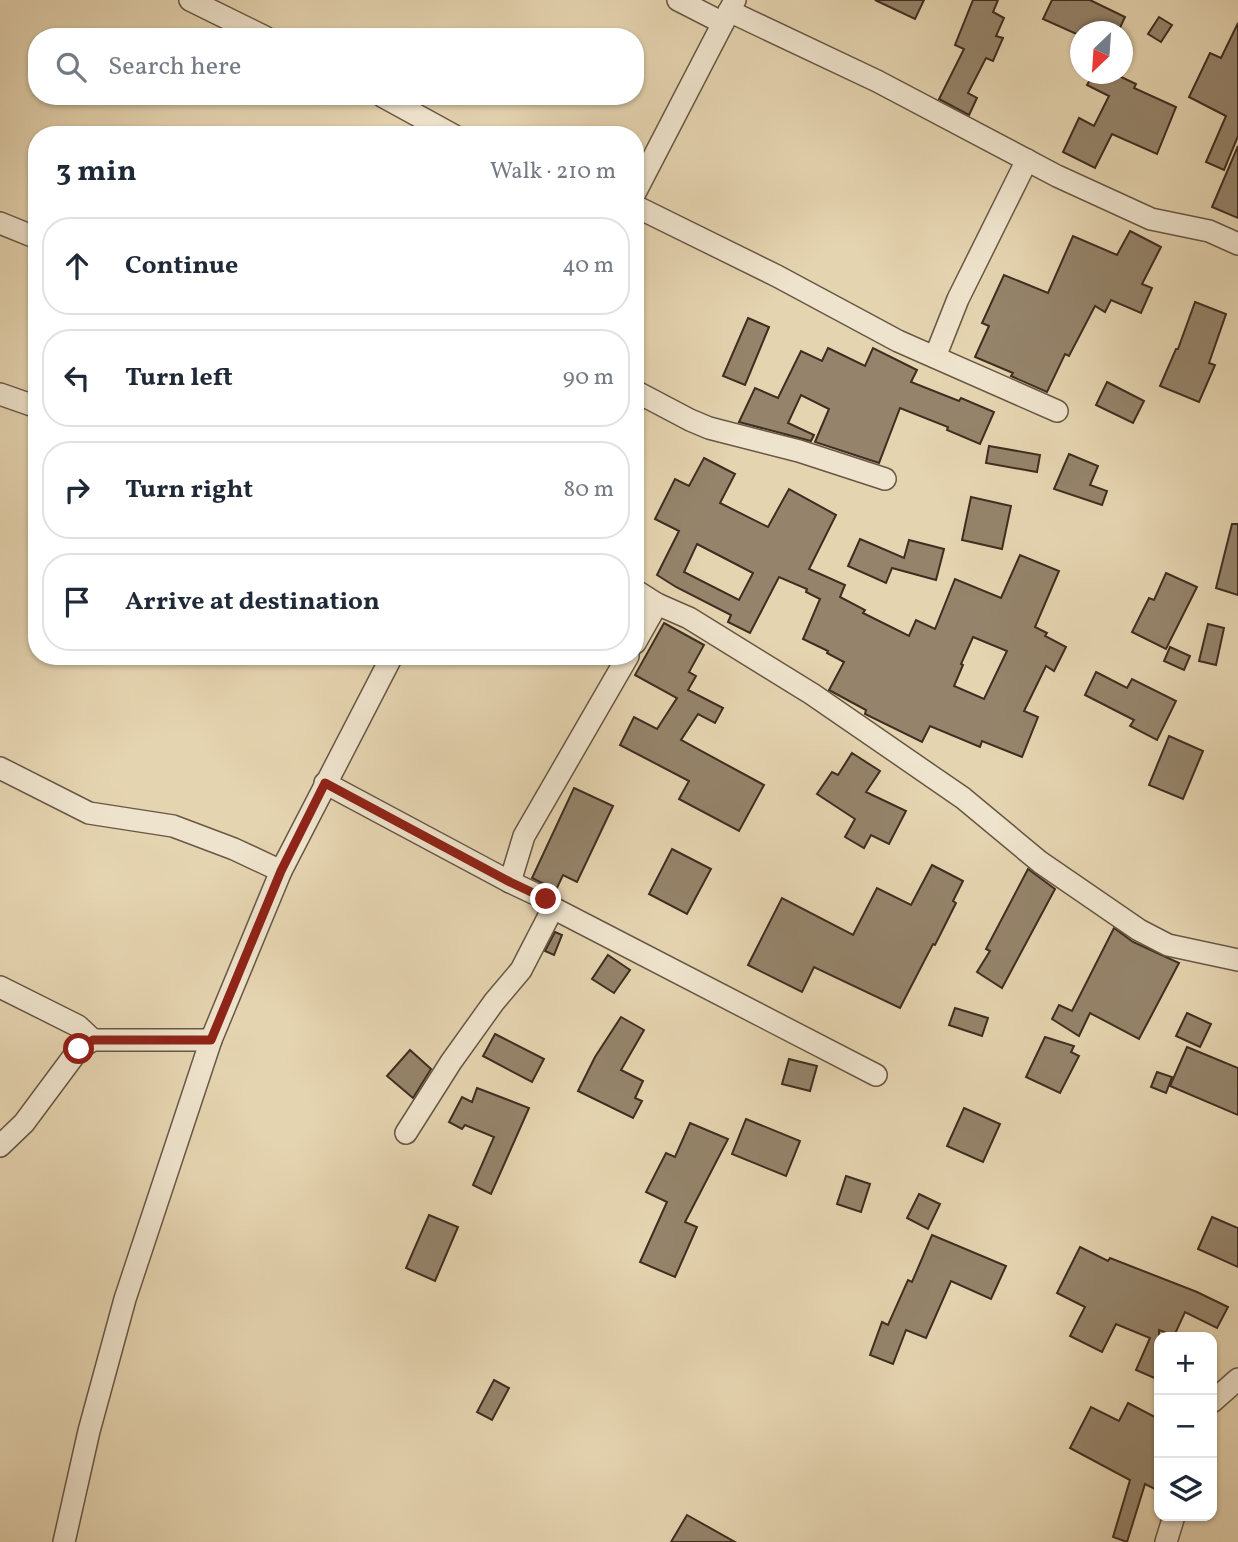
<!DOCTYPE html>
<meta charset="utf-8">
<style>
body{margin:0;font-family:Vollkorn,serif;background:#f6f6f7;color:#1f2937}
.controls{position:absolute;right:21px;bottom:21px;display:grid;overflow:hidden;border-radius:14px;box-shadow:0 2px 5px #0004}
.controls button{width:63px;height:63px;display:grid;place-items:center;padding:0;border:0;border-bottom:2px solid #e0e1e3;background:#fff;color:#1f2937;font:35px sans-serif}
.compass{position:absolute;left:1070px;top:21px;width:63px;height:63px;border-radius:50%;background:#fff;box-shadow:0 2px 5px #0004;rotate:205deg}
.stop{position:absolute;width:21px;height:21px;margin:-16px;border:5px solid #8f2418;border-radius:50%;background:#fff}
.stop.end{background:#8f2418;border-color:#fff;box-shadow:0 2px 7px #0008}
.list{margin:0;padding:0;list-style:none}
h2{display:flex;justify-content:space-between;align-items:center;height:91px;margin:0;padding:0 28px;font-size:30px}
h2 small{font-size:23px;font-weight:400;color:#747a83}
.list li{display:grid;grid-template-columns:46px 1fr auto;gap:21px;align-items:center;box-sizing:border-box;height:98px;margin:0 14px 14px;padding:0 14px;border:2px solid #e0e1e3;border-radius:28px}
.list b{display:block;font-size:26px;white-space:nowrap}
.list em{font-size:23px;font-style:normal;color:#747a83}
.icon{flex:none;width:38px;height:38px;fill:none;stroke:currentColor;stroke-width:2;stroke-linecap:round;stroke-linejoin:round}
.map{position:relative;flex:none;width:1238px;height:1542px;overflow:hidden}
.search{position:absolute;background:#fff;box-shadow:0 2px 5px #0004;left:28px;top:28px;width:616px;height:77px;display:flex;align-items:center;gap:18px;box-sizing:border-box;padding:0 24px;border-radius:28px;color:#747a83;font-size:26px}
.panel{position:absolute;background:#fff;box-shadow:0 2px 5px #0004;left:28px;top:126px;width:616px;height:539px;border-radius:28px}
.map>svg:first-child{display:block}
.building{fill:#95846b;stroke:#3e2d20;stroke-width:2;fill-rule:evenodd}
.lines{fill:none;stroke-linecap:round;stroke-linejoin:round}
.minor-casing{stroke:#685744;stroke-width:24}
.minor{stroke:#eee3cc;stroke-width:21}
.route{stroke:#8f2418;stroke-width:9}
</style>
<div class="map">
<svg width="1238" height="1542" viewBox="0 0 1238 1542">
<rect width="100%" height="100%" fill="#e5d4b0"/>
<filter id="stains"><feTurbulence type="fractalNoise" baseFrequency=".00286" numOctaves="4"/><feColorMatrix values="0 0 0 0 .2 0 0 0 0 .09 0 0 0 0 .02 0 0 0 .5 -.17"/></filter>
<radialGradient id="worn" r=".72"><stop offset=".6" stop-color="#630" stop-opacity="0"/><stop offset="1" stop-color="#630" stop-opacity=".3"/></radialGradient>
<g class="building">
<path d="M 875,0 L 924,0 L 915,19 Z"/>
<path d="M 973,0 L 998,0 L 993,12 L 1004,18 L 996,36 L 1003,38 L 993,61 L 986,58 L 968,93 L 977,98 L 969,115 L 939,99 L 964,49 L 955,45 Z"/>
<path d="M 1052,0 L 1090,0 L 1125,17 L 1118,32 L 1081,32 L 1081,36 L 1043,19 Z"/>
<path d="M 1159,17 L 1172,25 L 1161,42 L 1148,34 Z"/>
<path d="M 1238,23 L 1238,136 L 1224,170 L 1206,162 L 1226,116 L 1189,97 L 1210,53 L 1221,58 Z"/>
<path d="M 1093,74 L 1115,74 L 1136,84 L 1134,88 L 1176,107 L 1157,154 L 1112,134 L 1095,168 L 1063,152 L 1079,118 L 1094,126 L 1109,96 L 1087,85 Z"/>
<path d="M 1238,146 L 1238,218 L 1212,207 Z"/>
<path d="M 1130,231 L 1161,247 L 1142,284 L 1152,288 L 1141,313 L 1111,300 L 1105,312 L 1095,306 L 1069,356 L 1065,354 L 1047,392 L 1011,376 L 1013,373 L 975,357 L 989,326 L 982,323 L 1004,275 L 1048,293 L 1073,236 L 1117,255 Z"/>
<path d="M 1195,302 L 1226,314 L 1209,363 L 1215,365 L 1199,402 L 1160,386 L 1176,349 L 1178,349 Z"/>
<path d="M 748,318 L 769,327 L 745,385 L 723,376 Z"/>
<path d="M 828,348 L 865,366 L 873,348 L 917,370 L 911,382 L 959,401 L 961,398 L 994,412 L 980,444 L 947,430 L 948,427 L 900,408 L 879,463 L 815,442 L 829,409 L 801,395 L 788,423 L 814,435 L 811,441 L 739,422 L 755,388 L 778,398 L 801,351 L 822,361 Z"/>
<path d="M 1107,382 L 1144,401 L 1133,423 L 1096,405 Z"/>
<path d="M 989,446 L 1040,455 L 1037,472 L 986,463 Z"/>
<path d="M 1069,454 L 1098,466 L 1090,485 L 1107,491 L 1102,505 L 1054,489 Z"/>
<path d="M 704,458 L 735,474 L 720,503 L 768,527 L 789,489 L 836,515 L 809,569 L 845,585 L 840,597 L 865,610 L 863,613 L 909,636 L 916,620 L 935,629 L 955,579 L 1001,598 L 1020,555 L 1059,571 L 1035,627 L 1047,633 L 1045,636 L 1066,647 L 1054,671 L 1046,666 L 1024,711 L 1038,717 L 1022,757 L 982,741 L 980,747 L 930,726 L 922,742 L 865,714 L 866,710 L 829,690 L 844,662 L 827,653 L 828,651 L 803,639 L 820,599 L 806,592 L 807,589 L 779,577 L 750,633 L 728,622 L 731,615 L 676,587 L 657,575 L 679,531 L 655,519 L 675,479 L 689,486 ZM 697,544 L 753,573 L 739,600 L 684,572 ZM 973,637 L 1007,651 L 984,699 L 954,686 L 963,665 L 961,664 Z"/>
<path d="M 971,497 L 1011,506 L 1002,549 L 962,540 Z"/>
<path d="M 1232,524 L 1238,524 L 1238,595 L 1216,588 Z"/>
<path d="M 860,539 L 904,558 L 909,540 L 944,549 L 936,580 L 892,568 L 886,583 L 848,566 Z"/>
<path d="M 1166,573 L 1197,587 L 1166,649 L 1132,632 L 1149,598 L 1154,600 Z"/>
<path d="M 664,623 L 704,645 L 689,672 L 696,676 L 688,690 L 723,708 L 715,723 L 698,714 L 681,740 L 764,785 L 739,831 L 679,799 L 689,781 L 620,745 L 634,717 L 657,729 L 677,698 L 635,675 Z"/>
<path d="M 1208,624 L 1224,628 L 1216,665 L 1199,661 Z"/>
<path d="M 1170,647 L 1190,656 L 1184,670 L 1164,661 Z"/>
<path d="M 1096,672 L 1127,688 L 1132,679 L 1176,701 L 1157,740 L 1130,726 L 1134,720 L 1085,695 Z"/>
<path d="M 1169,736 L 1203,751 L 1183,799 L 1149,785 Z"/>
<path d="M 852,753 L 880,771 L 866,792 L 906,811 L 889,844 L 871,835 L 864,848 L 845,837 L 855,819 L 817,794 L 832,772 L 838,775 Z"/>
<path d="M 574,788 L 613,806 L 577,882 L 563,875 L 556,890 L 532,878 Z"/>
<path d="M 672,849 L 711,869 L 687,914 L 649,894 Z"/>
<path d="M 932,865 L 963,881 L 953,901 L 956,903 L 935,945 L 933,944 L 900,1008 L 814,967 L 802,992 L 748,965 L 782,898 L 853,935 L 877,888 L 911,905 Z"/>
<path d="M 1028,869 L 1055,889 L 1002,988 L 977,972 L 990,951 L 986,949 Z"/>
<path d="M 1114,928 L 1133,942 L 1179,963 L 1139,1039 L 1090,1013 L 1079,1036 L 1052,1019 L 1059,1005 L 1072,1011 Z"/>
<path d="M 555,932 L 562,935 L 554,955 L 545,951 Z"/>
<path d="M 608,955 L 630,970 L 614,993 L 592,979 Z"/>
<path d="M 955,1008 L 988,1018 L 982,1036 L 949,1025 Z"/>
<path d="M 1187,1013 L 1211,1024 L 1200,1047 L 1176,1036 Z"/>
<path d="M 621,1017 L 644,1030 L 621,1070 L 643,1081 L 635,1098 L 642,1101 L 633,1118 L 578,1091 L 595,1057 Z"/>
<path d="M 495,1034 L 544,1059 L 532,1082 L 483,1056 Z"/>
<path d="M 1045,1037 L 1074,1046 L 1071,1052 L 1079,1056 L 1060,1093 L 1026,1077 Z"/>
<path d="M 1187,1047 L 1238,1068 L 1238,1115 L 1170,1086 Z"/>
<path d="M 410,1050 L 431,1069 L 413,1098 L 387,1076 Z"/>
<path d="M 789,1059 L 817,1066 L 810,1091 L 782,1084 Z"/>
<path d="M 1157,1072 L 1172,1077 L 1166,1093 L 1151,1087 Z"/>
<path d="M 477,1088 L 529,1108 L 491,1194 L 473,1185 L 494,1137 L 465,1125 L 462,1129 L 449,1122 L 462,1097 L 472,1102 Z"/>
<path d="M 964,1108 L 1000,1124 L 983,1162 L 947,1146 Z"/>
<path d="M 746,1119 L 800,1141 L 786,1176 L 732,1154 Z"/>
<path d="M 690,1123 L 728,1139 L 685,1222 L 697,1227 L 675,1277 L 640,1262 L 667,1202 L 646,1192 L 666,1153 L 675,1157 Z"/>
<path d="M 846,1176 L 870,1184 L 861,1212 L 837,1204 Z"/>
<path d="M 919,1194 L 940,1204 L 928,1229 L 907,1218 Z"/>
<path d="M 429,1215 L 458,1227 L 435,1281 L 406,1268 Z"/>
<path d="M 1212,1217 L 1238,1228 L 1238,1267 L 1198,1249 Z"/>
<path d="M 932,1235 L 1006,1266 L 991,1299 L 951,1281 L 926,1338 L 906,1330 L 893,1364 L 870,1355 L 882,1322 L 888,1325 L 908,1280 L 912,1282 Z"/>
<path d="M 1080,1247 L 1108,1261 L 1110,1258 L 1197,1292 L 1228,1307 L 1217,1328 L 1185,1312 L 1174,1336 L 1159,1330 L 1159,1380 L 1136,1370 L 1150,1338 L 1116,1324 L 1102,1352 L 1070,1336 L 1085,1307 L 1057,1293 Z"/>
<path d="M 494,1380 L 509,1388 L 492,1420 L 477,1412 Z"/>
<path d="M 1128,1403 L 1159,1419 L 1159,1491 L 1145,1484 L 1127,1542 L 1113,1537 L 1130,1480 L 1070,1448 L 1091,1407 L 1119,1421 Z"/>
<path d="M 687,1515 L 735,1542 L 671,1542 Z"/>
</g>
<g class="lines">
<defs>
<g id="minor">
<path d="M 190,0 L 265,37"/>
<path d="M 678,0 L 723,23"/>
<path d="M 729,11 L 877,81 L 1057,176 L 1151,219 L 1209,231 L 1238,244"/>
<path d="M 382,96 L 453,135"/>
<path d="M 635,193 L 735,0"/>
<path d="M 635,206 L 777,276 L 898,341 L 1057,411"/>
<path d="M 0,223 L 37,238"/>
<path d="M 935,357 L 958,299 L 1027,160"/>
<path d="M 635,391 L 690,420 L 709,428 L 799,451 L 885,479"/>
<path d="M 0,394 L 37,407"/>
<path d="M 635,590 L 657,604 L 689,618 L 812,694 L 963,798 L 1040,862 L 1139,930 L 1168,945 L 1238,960"/>
<path d="M 635,643 L 657,604"/>
<path d="M 0,768 L 89,813 L 173,826 L 234,849 L 281,871"/>
<path d="M 325,783 L 510,882 L 546,899 L 553,908 L 521,970 L 494,1002 L 451,1062 L 406,1133"/>
<path d="M 510,882 L 524,836 L 628,656"/>
<path d="M 553,908 L 876,1075"/>
<path d="M 0,987 L 78,1026 L 93,1040"/>
<path d="M 0,1146 L 24,1123 L 79,1049 L 93,1040 L 211,1040"/>
<path d="M 1212,1402 L 1238,1379"/>
<path d="M 64,1542 L 89,1431 L 125,1299 L 211,1040 L 281,871 L 392,656"/>
<path d="M 1166,1542 L 1174,1516"/>
</g>
</defs>
<use href="#minor" class="minor-casing"/>
<use href="#minor" class="minor"/>
</g>
<g class="lines">
<path class="route" d="M 79,1049 L 93,1040 L 211,1040 L 281,871 L 325,783 L 510,882 L 546,899"/>
</g>
<rect width="100%" height="100%" filter="url(#stains)"/>
<rect width="100%" height="100%" fill="url(#worn)"/>
</svg>
<div class="controls">
<button>+</button>
<button>−</button>
<button><svg class="icon" aria-label="layers" viewBox="0 0 24 24"><path d="M12 4l9 5-9 5-9-5zM3 14l9 5 9-5"/></svg></button>
</div>
<svg class="compass" viewBox="-18 -18 36 36"><path d="M0-13l5 13h-10z" fill="#e53935"/><path d="M0 13l5-13h-10z" fill="#747a83"/></svg>
<div class="stop" style="left:79px;top:1049px"></div>
<div class="stop end" style="left:546px;top:899px"></div>
<div class="search"><svg class="icon" aria-label="search" viewBox="0 0 24 24"><circle cx="10" cy="10" r="6"/><path d="M15 15l6 6"/></svg>Search here</div>
<section class="panel">
<h2>3 min<small>Walk · 210 m</small></h2>
<ul class="list">
<li><svg class="icon" aria-label="ahead" viewBox="0 0 24 24"><path d="M12 20V5M6 11l6-6 6 6"/></svg><div><b>Continue</b></div><em>40 m</em></li>
<li><svg class="icon" aria-label="left" viewBox="0 0 24 24"><path d="M17 20v-9H6M10 6l-5 5 5 5"/></svg><div><b>Turn left</b></div><em>90 m</em></li>
<li><svg class="icon" aria-label="right" viewBox="0 0 24 24"><path d="M7 20v-9h11M14 6l5 5-5 5"/></svg><div><b>Turn right</b></div><em>80 m</em></li>
<li><svg class="icon" aria-label="arrive" viewBox="0 0 24 24"><path d="M6 21V4h12l-3 4 3 4H6"/></svg><div><b>Arrive at destination</b></div></li>
</ul>
</section>
</div>
